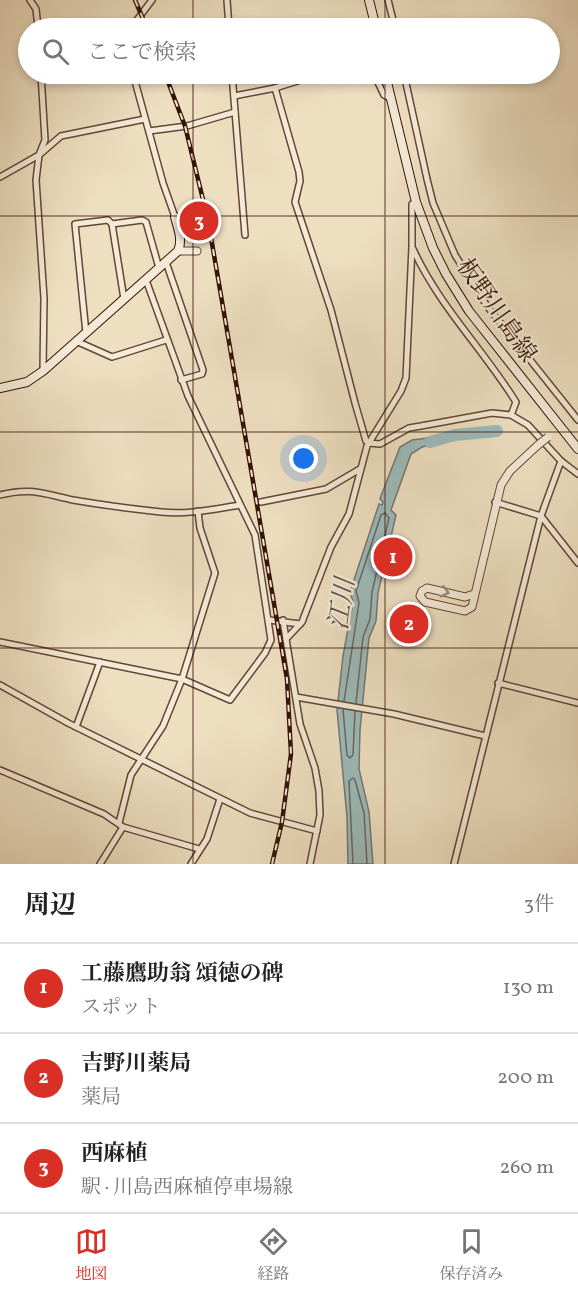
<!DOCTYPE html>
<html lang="ja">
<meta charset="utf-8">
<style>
body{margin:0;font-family:Vollkorn,"Noto Serif JP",serif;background:#f6f6f6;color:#222}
.you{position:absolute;left:304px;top:459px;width:21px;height:21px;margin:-15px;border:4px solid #fff;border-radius:50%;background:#1a73e8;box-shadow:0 0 0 9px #1a73e833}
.badge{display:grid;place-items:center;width:39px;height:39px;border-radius:50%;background:#d93025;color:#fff;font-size:20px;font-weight:700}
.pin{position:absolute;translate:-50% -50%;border:3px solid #fff;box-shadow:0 2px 6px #0006}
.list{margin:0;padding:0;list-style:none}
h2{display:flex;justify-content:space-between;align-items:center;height:78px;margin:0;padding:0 24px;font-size:26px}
h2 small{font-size:20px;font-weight:400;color:#767676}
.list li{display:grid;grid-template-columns:39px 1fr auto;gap:18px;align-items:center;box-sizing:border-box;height:90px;padding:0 24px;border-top:2px solid #e0e0e0}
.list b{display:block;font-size:22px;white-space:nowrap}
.list p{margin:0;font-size:20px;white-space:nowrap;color:#767676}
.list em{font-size:20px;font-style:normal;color:#767676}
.icon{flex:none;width:33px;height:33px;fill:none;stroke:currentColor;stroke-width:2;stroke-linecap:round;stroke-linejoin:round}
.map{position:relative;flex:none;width:578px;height:864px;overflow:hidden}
.search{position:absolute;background:#fff;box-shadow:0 3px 9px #0003;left:18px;right:18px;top:18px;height:66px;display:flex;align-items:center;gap:15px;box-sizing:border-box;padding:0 21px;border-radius:33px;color:#767676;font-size:22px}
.sheet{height:348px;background:#fff}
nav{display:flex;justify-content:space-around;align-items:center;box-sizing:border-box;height:84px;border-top:2px solid #e0e0e0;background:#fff;font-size:16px;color:#767676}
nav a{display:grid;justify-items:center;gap:3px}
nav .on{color:#d93025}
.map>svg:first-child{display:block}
.water{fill:#9cbbbb;stroke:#737873;stroke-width:1.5}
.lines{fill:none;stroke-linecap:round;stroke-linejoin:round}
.shore{stroke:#686760;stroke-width:1.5}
.river{stroke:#9cbbbb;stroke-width:12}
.minor-casing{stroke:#634635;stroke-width:8}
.tertiary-casing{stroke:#634635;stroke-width:9}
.secondary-casing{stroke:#351306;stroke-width:10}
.minor{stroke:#f4ead7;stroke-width:5}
.tertiary{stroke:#f4ead7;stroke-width:7}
.secondary{stroke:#f4ead7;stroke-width:8}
.rail-casing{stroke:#351306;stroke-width:4.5}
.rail{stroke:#f4ead7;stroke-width:2;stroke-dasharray:7;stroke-linecap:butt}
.tertiary-bridge-casing{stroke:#634635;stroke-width:9;stroke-linecap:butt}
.tertiary-bridge{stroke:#f4ead7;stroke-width:7}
.oneway{stroke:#9e8979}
.grid{fill:none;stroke:#351306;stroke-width:1.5;stroke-opacity:0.55}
.labels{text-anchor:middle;stroke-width:5;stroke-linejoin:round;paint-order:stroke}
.street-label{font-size:24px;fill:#351306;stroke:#f4ead7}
.water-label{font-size:26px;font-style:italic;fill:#594e45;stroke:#f4ead7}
</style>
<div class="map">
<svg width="578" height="864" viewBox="0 0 578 864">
<rect width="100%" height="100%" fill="#eedfc1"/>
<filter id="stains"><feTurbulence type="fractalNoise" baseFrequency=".00333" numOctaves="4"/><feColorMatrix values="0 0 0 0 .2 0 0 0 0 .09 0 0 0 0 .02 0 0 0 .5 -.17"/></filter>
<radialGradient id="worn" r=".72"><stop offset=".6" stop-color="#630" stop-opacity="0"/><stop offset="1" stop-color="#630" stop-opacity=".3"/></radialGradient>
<path class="water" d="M 444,436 L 445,441 L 422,447 L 411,454 L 391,510 L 396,515 L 378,593 L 376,621 L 369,638 L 360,730 L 359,769 L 369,812 L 373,864 L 348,864 L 347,817 L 337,710 L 343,656 L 353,602 L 350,592 L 379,504 L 382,505 L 383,502 L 380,499 L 381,496 L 400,447 L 412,440 Z"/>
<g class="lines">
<g class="shore">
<path d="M 344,701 L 359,603 L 356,591 L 381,515 L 385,513 L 389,518 L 372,592 L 370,619 L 363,637 L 356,703"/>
<path d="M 343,709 L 347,755 L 350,758 L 353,755 L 355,711"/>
<path d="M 353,864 L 349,781 L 353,778 L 355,780 L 364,813 L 367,864"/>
</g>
<path class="river" d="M 430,442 L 455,435 L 497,431"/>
<defs>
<g id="minor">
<path d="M 30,0 L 36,9 L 38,28"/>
<path d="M 227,0 L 229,28"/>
<path d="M 388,0 L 395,28"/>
<path d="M 131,28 L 152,0"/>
<path d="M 41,74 L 45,140 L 39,155 L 36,180 L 44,298 L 43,370"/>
<path d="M 133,74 L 163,183 L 175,217"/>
<path d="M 232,74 L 245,235"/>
<path d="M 374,74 L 384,95 L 390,98"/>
<path d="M 404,74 L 427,179 L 433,203 L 455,255 L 487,306 L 578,420"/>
<path d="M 275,88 L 299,172 L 300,181 L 295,202 L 331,310 L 355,403 L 366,441 L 369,443"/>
<path d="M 234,96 L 275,88 L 320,74"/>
<path d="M 149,131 L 187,126 L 235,112"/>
<path d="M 0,177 L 39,155 L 61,136 L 145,119"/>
<path d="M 112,224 L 142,220 L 146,222 L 159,268"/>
<path d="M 413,249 C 439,306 483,349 516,402 L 511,415"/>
<path d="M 166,262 L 203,370 L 202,374 L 181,380"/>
<path d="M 86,333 L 75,224 L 108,220 L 112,224 L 124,299"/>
<path d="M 76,341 L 112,357 L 166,340"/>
<path d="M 369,443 L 380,444 L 409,428 L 421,426 L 492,413 L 511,415 L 528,425 L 561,461 L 578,474"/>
<path d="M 0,495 C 31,487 44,494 73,500 C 102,505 132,509 161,512 C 187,515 214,509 240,505"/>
<path d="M 261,502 L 326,489 L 360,469"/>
<path d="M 495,502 L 541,516 L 578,563"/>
<path d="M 269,620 L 300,624"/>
<path d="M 283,620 L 286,639"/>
<path d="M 0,642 L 182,679 L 230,700 L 265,653 L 271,640 L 255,535 L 188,396 L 146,280"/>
<path d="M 498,683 L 578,703"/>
<path d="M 0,685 L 68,723 L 250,813 L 317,831"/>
<path d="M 296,697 L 394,714 L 485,736"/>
<path d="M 76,727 L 100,662"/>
<path d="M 0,770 L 104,814 L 123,827 L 199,849"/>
<path d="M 119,823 L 131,775 L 163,726 L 182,679 L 215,573 L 200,528 L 198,511"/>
<path d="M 100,864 L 123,827"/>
<path d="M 191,864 L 207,839 L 220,799"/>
<path d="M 310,864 L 320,815 L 319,791 L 315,768 L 300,724 L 286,639 L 302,622 L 331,547 L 349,514 L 367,446 L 401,391 L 406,378 L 412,247 L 412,204 L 416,202"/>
<path d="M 454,864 L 541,516 L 561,461"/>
</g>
<g id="tertiary">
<path d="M 178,251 L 197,251"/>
<path d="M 474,594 L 465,597 L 427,588 L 422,591 L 420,596 L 425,602 L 465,611 L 472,607 L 501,485 L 510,471 L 538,445"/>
</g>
<g id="secondary">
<path d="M 369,0 L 376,28"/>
<path d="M 385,74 L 416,202 L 433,248 L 446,274 L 469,311 L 578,449"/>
<path d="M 0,388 L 27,382 L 43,371 L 178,251 C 183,240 178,228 175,217"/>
</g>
</defs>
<use href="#minor" class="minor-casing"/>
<use href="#tertiary" class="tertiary-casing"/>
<use href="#secondary" class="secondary-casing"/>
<use href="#minor" class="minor"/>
<use href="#tertiary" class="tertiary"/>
<use href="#secondary" class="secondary"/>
<defs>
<g id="rail">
<path d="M 135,0 L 147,28"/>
<path d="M 165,74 L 185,126 L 208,220 L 287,679 L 291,754 L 282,822 L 272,864"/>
</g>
</defs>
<use href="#rail" class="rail-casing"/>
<use href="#rail" class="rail"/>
<defs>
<path id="tertiary-bridge" d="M 538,445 L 548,437"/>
</defs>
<use href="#tertiary-bridge" class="tertiary-bridge-casing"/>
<use href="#tertiary-bridge" class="tertiary-bridge"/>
</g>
<defs><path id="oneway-chevron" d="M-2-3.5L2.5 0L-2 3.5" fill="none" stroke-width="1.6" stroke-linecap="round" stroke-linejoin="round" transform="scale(1.5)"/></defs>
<use class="oneway" href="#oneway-chevron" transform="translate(445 592) rotate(14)"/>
<path class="grid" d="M 193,0 L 193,28M 385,0 L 385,28M 193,74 L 193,864M 385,74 L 385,864M 0,216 L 578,216M 0,432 L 578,432M 0,648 L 578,648"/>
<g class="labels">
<g class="street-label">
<text transform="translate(497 310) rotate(55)" y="8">板野川島線</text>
</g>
<g class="water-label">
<text transform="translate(341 604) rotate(-82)" y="9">江川</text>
</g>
</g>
<rect width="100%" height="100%" filter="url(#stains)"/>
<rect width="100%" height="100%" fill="url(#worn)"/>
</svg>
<div class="you"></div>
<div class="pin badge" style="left:393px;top:557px">1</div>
<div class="pin badge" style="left:409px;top:624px">2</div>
<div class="pin badge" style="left:199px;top:221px">3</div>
<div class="search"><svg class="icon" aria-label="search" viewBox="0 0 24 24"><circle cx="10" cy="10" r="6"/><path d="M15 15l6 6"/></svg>ここで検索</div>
</div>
<section class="sheet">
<h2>周辺<small>3件</small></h2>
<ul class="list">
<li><span class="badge">1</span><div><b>工藤鷹助翁 頌徳の碑</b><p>スポット</p></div><em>130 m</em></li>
<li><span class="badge">2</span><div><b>吉野川薬局</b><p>薬局</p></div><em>200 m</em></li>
<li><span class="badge">3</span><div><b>西麻植</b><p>駅 · 川島西麻植停車場線</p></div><em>260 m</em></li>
</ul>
</section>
<nav>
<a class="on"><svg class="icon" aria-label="map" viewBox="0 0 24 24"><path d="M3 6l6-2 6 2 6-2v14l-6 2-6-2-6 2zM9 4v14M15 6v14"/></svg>地図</a>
<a><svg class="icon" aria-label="directions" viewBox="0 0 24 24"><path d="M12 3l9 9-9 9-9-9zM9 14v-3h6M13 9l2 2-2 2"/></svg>経路</a>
<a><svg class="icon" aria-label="saved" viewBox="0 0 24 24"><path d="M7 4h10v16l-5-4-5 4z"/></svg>保存済み</a>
</nav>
